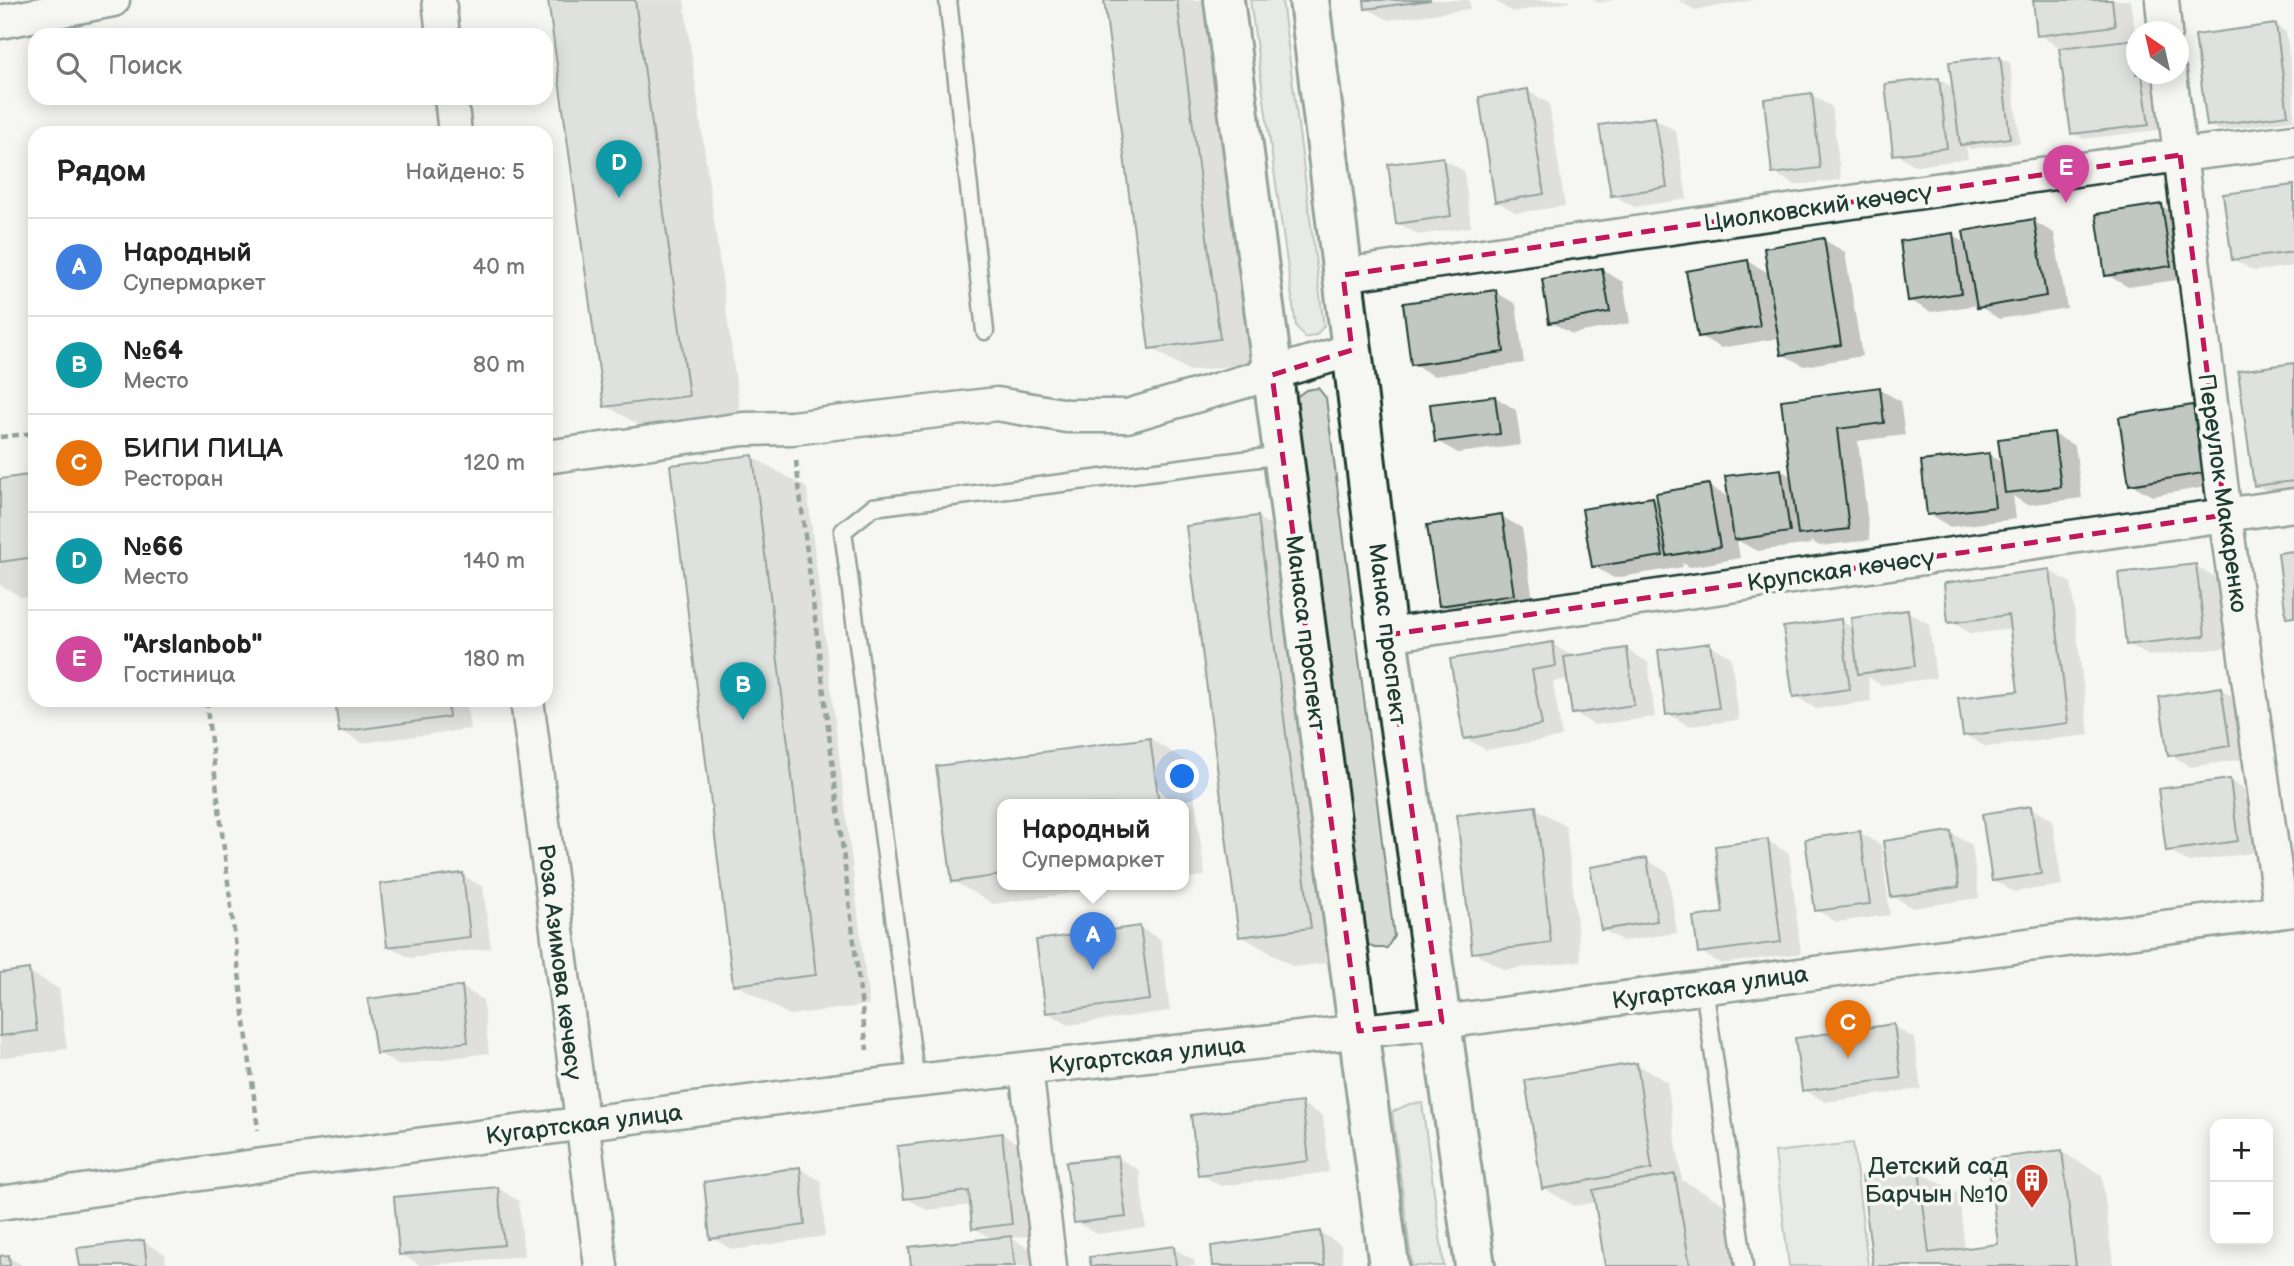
<!DOCTYPE html>
<html lang="ru">
<meta charset="utf-8">
<style>
body{margin:0;font-family:"Balsamiq Sans",sans-serif;background:#f6f6f6;color:#222}
.controls{position:absolute;right:21px;bottom:21px;display:grid;overflow:hidden;border-radius:14px;box-shadow:0 4px 18px #0003}
.controls button{width:63px;height:63px;display:grid;place-items:center;padding:0;border:0;border-bottom:2px solid #e0e0e0;background:#fff;color:#222;font:35px sans-serif}
.compass{position:absolute;left:2126px;top:21px;width:63px;height:63px;border-radius:50%;background:#fff;box-shadow:0 4px 18px #0003;rotate:326deg}
.you{position:absolute;left:1183px;top:777px;width:24px;height:24px;margin:-18px;border:5px solid #fff;border-radius:50%;background:#1a73e8;box-shadow:0 0 0 10px #1a73e833}
.badge{display:grid;place-items:center;width:46px;height:46px;border-radius:50%;background:#1a73e8;color:#fff;font-size:23px;font-weight:700}
.pin{position:absolute;translate:-50% -58px;filter:drop-shadow(0 2px 4px #0008)}
.pin::after{content:'';position:absolute;top:37px;width:24px;height:21px;background:inherit;clip-path:polygon(0 0,100% 0,50% 100%)}
.popup{position:absolute;left:997px;top:799px;width:192px;height:91px;box-sizing:border-box;display:grid;place-content:center;border-radius:14px;background:#fff;filter:drop-shadow(0 2px 5px #0005);font-size:23px;white-space:nowrap;color:#767676}
.popup b{font-size:26px;color:#222}
.popup::after{content:'';position:absolute;left:50%;top:100%;margin-left:-14px;border:14px solid transparent;border-top-color:#fff}
.list{margin:0;padding:0;list-style:none}
h2{display:flex;justify-content:space-between;align-items:center;height:91px;margin:0;padding:0 28px;font-size:30px}
h2 small{font-size:23px;font-weight:400;color:#767676}
.list li{display:grid;grid-template-columns:46px 1fr auto;gap:21px;align-items:center;box-sizing:border-box;height:98px;padding:0 28px;border-top:2px solid #e0e0e0}
.list b{display:block;font-size:26px;white-space:nowrap}
.list p{margin:0;font-size:23px;white-space:nowrap;color:#767676}
.list em{font-size:23px;font-style:normal;color:#767676}
.icon{flex:none;width:38px;height:38px;fill:none;stroke:currentColor;stroke-width:2;stroke-linecap:round;stroke-linejoin:round}
.map{position:relative;flex:none;width:2294px;height:1266px;overflow:hidden}
.search{position:absolute;background:#fff;box-shadow:0 4px 18px #0003;left:28px;top:28px;width:525px;height:77px;display:flex;align-items:center;gap:18px;box-sizing:border-box;padding:0 24px;border-radius:21px;color:#767676;font-size:26px}
.panel{position:absolute;background:#fff;box-shadow:0 4px 18px #0003;left:28px;top:126px;width:525px;height:581px;border-radius:21px}
.map>svg:first-child{display:block}
.green{fill:#d6dbd6;stroke:#7a8c85;stroke-width:2}
.shadow{fill:#0003}
.building{fill:#c1c8c3;stroke:#1f3d34;stroke-width:2}
.lines{fill:none;stroke-linecap:round;stroke-linejoin:round}
.service-casing{stroke:#1f3d34;stroke-width:21}
.minor-casing{stroke:#1f3d34;stroke-width:37}
.secondary-casing{stroke:#1f3d34;stroke-width:44}
.path{stroke:#1f3d34;stroke-width:4.5;stroke-dasharray:7 5;stroke-linecap:butt}
.service{stroke:#f6f6f2;stroke-width:16}
.minor{stroke:#f6f6f2;stroke-width:32}
.secondary{stroke:#f6f6f2;stroke-width:38}
.marked{fill:none;stroke:#c2185b;stroke-width:5;stroke-dasharray:14 9;stroke-linejoin:round}
.labels{text-anchor:middle;stroke-width:7;stroke-linejoin:round;paint-order:stroke}
.street-label{font-size:24px;fill:#1f3d34;stroke:#f6f6f2}
.poi-label{font-size:24px;fill:#1f3d34;stroke:#f6f6f2;text-anchor:end}
</style>
<div class="map">
<svg width="2294" height="1266" viewBox="0 0 2294 1266">
<rect width="100%" height="100%" fill="#f6f6f2"/>
<filter id="ink" filterUnits="userSpaceOnUse"><feTurbulence type="fractalNoise" baseFrequency=".0143" numOctaves="2"/><feDisplacementMap in="SourceGraphic" scale="14" xChannelSelector="R" yChannelSelector="G"/><feConvolveMatrix kernelMatrix="1 2 1 2 8 2 1 2 1" color-interpolation-filters="sRGB"/></filter>
<g filter="url(#ink)">
<g class="green">
<path d="M 1250,0 L 1282,0 L 1324,326 L 1316,335 L 1305,338 L 1296,326 Z"/>
<path d="M 1318,388 L 1326,398 L 1394,936 L 1387,948 L 1375,948 L 1366,943 L 1364,933 L 1295,398 L 1306,390 Z"/>
<path d="M 1422,1103 L 1444,1266 L 1412,1266 L 1392,1112 L 1409,1104 Z"/>
<path d="M 1853,1143 L 1868,1266 L 1789,1266 L 1775,1152 Z"/>
</g>
<g class="shadow">
<path d="M 550,0 L 684,0 L 742,426 L 660,437 L 606,406 Z"/>
<path d="M 1105,0 L 1213,0 L 1260,362 L 1190,371 L 1151,348 Z"/>
<path d="M 1366,0 L 1469,0 L 1470,9 L 1388,20 L 1367,8 Z"/>
<path d="M 1493,0 L 1569,0 L 1569,2 L 1513,12 Z"/>
<path d="M 1593,0 L 1615,0 L 1598,3 Z"/>
<path d="M 1678,0 L 1756,0 L 1695,10 Z"/>
<path d="M 2035,0 L 2131,0 L 2136,41 L 2136,74 L 2151,74 L 2158,130 L 2083,139 L 2073,133 L 2061,48 L 2039,35 Z"/>
<path d="M 2276,26 L 2286,32 L 2294,91 L 2294,120 L 2219,130 L 2208,125 Z"/>
<path d="M 2000,57 L 2010,63 L 2020,143 L 1971,149 L 1966,146 L 1968,159 L 1916,166 L 1895,153 L 1938,79 L 1954,88 Z"/>
<path d="M 1528,91 L 1549,103 L 1565,206 L 1517,213 L 1496,201 Z"/>
<path d="M 1811,95 L 1832,107 L 1841,180 L 1795,185 L 1774,173 Z"/>
<path d="M 1655,119 L 1676,131 L 1687,199 L 1634,207 L 1613,195 Z"/>
<path d="M 1443,159 L 1464,171 L 1471,227 L 1419,235 L 1398,223 Z"/>
<path d="M 2294,186 L 2294,266 L 2254,271 L 2233,259 Z"/>
<path d="M 2162,206 L 2183,218 L 2191,278 L 2128,287 L 2107,275 Z"/>
<path d="M 2033,221 L 2054,233 L 2067,308 L 1999,319 L 1978,305 L 1931,312 L 1909,300 L 1952,235 L 1967,244 Z"/>
<path d="M 1824,240 L 1845,252 L 1862,356 L 1804,366 L 1782,354 L 1780,338 L 1721,348 L 1700,336 L 1748,261 L 1770,274 Z"/>
<path d="M 1602,270 L 1623,282 L 1630,323 L 1572,334 L 1551,322 Z"/>
<path d="M 1495,292 L 1516,304 L 1524,363 L 1434,376 L 1413,364 Z"/>
<path d="M 2294,365 L 2294,495 L 2277,497 L 2256,485 Z"/>
<path d="M 1879,389 L 1900,401 L 1905,435 L 1858,441 L 1870,540 L 1820,546 L 1810,541 L 1811,544 L 1757,551 L 1737,540 L 1740,558 L 1690,567 L 1682,563 L 1683,567 L 1614,578 L 1593,566 L 1653,499 L 1660,503 L 1709,486 L 1730,498 L 1781,470 L 1792,477 L 1783,402 Z"/>
<path d="M 1495,397 L 1516,410 L 1521,445 L 1458,453 L 1437,441 Z"/>
<path d="M 2192,407 L 2213,419 L 2224,484 L 2152,496 L 2131,484 Z"/>
<path d="M 2054,434 L 2075,446 L 2082,498 L 2027,505 L 2013,496 L 2016,519 L 1950,527 L 1929,514 L 1989,455 L 2002,462 Z"/>
<path d="M 753,457 L 807,488 L 869,1005 L 789,1015 L 735,984 Z"/>
<path d="M 35,476 L 35,595 L 21,597 L 0,585 L 0,481 Z"/>
<path d="M 1501,516 L 1522,528 L 1534,606 L 1462,617 L 1441,604 Z"/>
<path d="M 1258,518 L 1312,549 L 1364,958 L 1294,967 L 1241,936 Z"/>
<path d="M 2196,566 L 2217,578 L 2225,648 L 2149,656 L 2128,644 Z"/>
<path d="M 2050,571 L 2071,583 L 2089,735 L 1986,747 L 1965,735 L 2020,692 L 2012,629 L 1971,634 L 1950,621 Z"/>
<path d="M 1908,612 L 1929,624 L 1936,678 L 1881,685 L 1868,677 L 1871,701 L 1816,709 L 1795,696 L 1841,621 L 1854,628 Z"/>
<path d="M 1552,644 L 1574,657 L 1627,650 L 1648,662 L 1655,717 L 1595,725 L 1574,713 L 1569,679 L 1553,682 L 1562,737 L 1486,750 L 1465,738 Z"/>
<path d="M 1710,645 L 1731,657 L 1739,720 L 1689,726 L 1668,714 Z"/>
<path d="M 2220,689 L 2241,701 L 2250,758 L 2191,767 L 2170,755 Z"/>
<path d="M 337,700 L 466,700 L 470,729 L 362,743 L 341,731 Z"/>
<path d="M 1150,739 L 1190,763 L 1205,876 L 1184,878 L 1184,804 L 1002,804 L 1002,884 L 1140,884 L 993,904 L 953,881 L 938,768 Z"/>
<path d="M 2230,781 L 2251,793 L 2259,852 L 2189,862 L 2168,850 Z"/>
<path d="M 1535,808 L 1566,826 L 1581,961 L 1505,970 L 1473,952 Z"/>
<path d="M 2031,808 L 2052,820 L 2062,885 L 2014,892 L 1993,880 Z"/>
<path d="M 1860,833 L 1881,845 L 1890,915 L 1837,922 L 1816,910 Z"/>
<path d="M 1951,833 L 1972,845 L 1979,898 L 1913,908 L 1892,896 Z"/>
<path d="M 1768,841 L 1789,853 L 1801,953 L 1721,964 L 1700,952 L 1725,915 Z"/>
<path d="M 1646,860 L 1668,872 L 1677,933 L 1623,941 L 1602,929 Z"/>
<path d="M 462,875 L 483,887 L 491,948 L 410,958 L 389,946 Z"/>
<path d="M 1139,927 L 1161,940 L 1170,1011 L 1068,1025 L 1047,1012 Z"/>
<path d="M 28,971 L 59,989 L 67,1049 L 0,1058 L 0,975 Z"/>
<path d="M 462,987 L 483,1000 L 489,1053 L 399,1065 L 378,1053 Z"/>
<path d="M 1893,1026 L 1914,1038 L 1921,1089 L 1825,1102 L 1804,1090 Z"/>
<path d="M 1636,1064 L 1667,1082 L 1682,1180 L 1729,1207 L 1738,1266 L 1607,1266 L 1597,1202 L 1574,1206 L 1543,1188 Z"/>
<path d="M 1302,1104 L 1323,1116 L 1329,1172 L 1221,1186 L 1200,1174 Z"/>
<path d="M 1002,1134 L 1023,1147 L 1033,1235 L 1011,1238 L 1032,1250 L 1034,1266 L 913,1266 L 994,1240 L 974,1228 L 972,1205 L 927,1210 L 906,1198 Z"/>
<path d="M 2062,1152 L 2102,1175 L 2113,1266 L 1875,1266 L 1919,1171 L 1959,1194 L 1965,1250 L 2000,1246 Z"/>
<path d="M 1118,1158 L 1139,1170 L 1146,1228 L 1097,1234 L 1076,1222 Z"/>
<path d="M 800,1169 L 821,1181 L 825,1236 L 733,1250 L 712,1238 Z"/>
<path d="M 498,1188 L 519,1201 L 524,1256 L 421,1266 L 401,1254 Z"/>
<path d="M 1320,1232 L 1341,1245 L 1343,1266 L 1215,1266 Z"/>
<path d="M 144,1242 L 165,1254 L 166,1266 L 81,1266 Z"/>
<path d="M 1173,1248 L 1194,1260 L 1195,1266 L 1093,1266 Z"/>
<path d="M 8,1257 L 24,1266 L 0,1266 L 0,1258 Z"/>
</g>
<g class="building">
<path d="M 548,0 L 635,0 L 689,396 L 604,407 Z"/>
<path d="M 1104,0 L 1177,0 L 1220,339 L 1149,349 Z"/>
<path d="M 1364,0 L 1431,0 L 1365,9 Z"/>
<path d="M 2033,0 L 2112,0 L 2115,26 L 2037,36 Z"/>
<path d="M 2276,24 L 2288,115 L 2207,126 L 2195,35 Z"/>
<path d="M 2136,39 L 2136,74 L 2142,74 L 2149,125 L 2071,134 L 2059,48 Z"/>
<path d="M 2000,56 L 2010,138 L 1960,145 L 1949,62 Z"/>
<path d="M 1939,78 L 1947,148 L 1893,155 L 1885,84 Z"/>
<path d="M 1528,89 L 1544,194 L 1495,202 L 1479,97 Z"/>
<path d="M 1812,93 L 1820,168 L 1772,174 L 1764,99 Z"/>
<path d="M 1655,117 L 1667,187 L 1611,196 L 1599,125 Z"/>
<path d="M 1443,157 L 1451,216 L 1396,224 L 1388,164 Z"/>
<path d="M 2294,185 L 2294,252 L 2232,260 L 2223,194 Z"/>
<path d="M 2162,204 L 2171,266 L 2105,276 L 2096,214 Z"/>
<path d="M 2034,219 L 2046,296 L 1977,308 L 1963,231 Z"/>
<path d="M 1953,233 L 1961,293 L 1908,301 L 1900,241 Z"/>
<path d="M 1824,238 L 1841,345 L 1781,355 L 1764,248 Z"/>
<path d="M 1748,260 L 1760,326 L 1698,337 L 1686,271 Z"/>
<path d="M 1602,268 L 1610,312 L 1549,323 L 1542,279 Z"/>
<path d="M 1496,290 L 1504,352 L 1411,365 L 1403,303 Z"/>
<path d="M 2294,363 L 2294,481 L 2254,486 L 2238,371 Z"/>
<path d="M 1880,387 L 1884,423 L 1837,429 L 1849,529 L 1798,535 L 1781,400 Z"/>
<path d="M 1495,396 L 1500,434 L 1435,442 L 1430,404 Z"/>
<path d="M 2193,405 L 2203,473 L 2129,485 L 2119,417 Z"/>
<path d="M 2054,432 L 2061,487 L 2005,493 L 1998,439 Z"/>
<path d="M 1989,453 L 1995,507 L 1927,515 L 1921,461 Z"/>
<path d="M 753,455 L 816,975 L 733,985 L 670,465 Z"/>
<path d="M 1781,469 L 1790,532 L 1734,540 L 1725,476 Z"/>
<path d="M 35,474 L 35,557 L 0,562 L 0,479 Z"/>
<path d="M 1709,484 L 1720,547 L 1667,556 L 1656,493 Z"/>
<path d="M 1653,497 L 1663,556 L 1592,567 L 1582,509 Z"/>
<path d="M 1502,514 L 1514,595 L 1439,606 L 1427,525 Z"/>
<path d="M 1258,516 L 1311,928 L 1239,937 L 1186,526 Z"/>
<path d="M 2294,551 L 2294,617 L 2286,618 L 2278,553 Z"/>
<path d="M 2196,564 L 2205,636 L 2126,645 L 2118,573 Z"/>
<path d="M 2050,569 L 2068,723 L 1963,736 L 1958,698 L 2018,691 L 2008,615 L 1948,623 L 1944,583 Z"/>
<path d="M 1908,610 L 1915,666 L 1858,674 L 1851,618 Z"/>
<path d="M 1841,619 L 1850,689 L 1793,697 L 1783,627 Z"/>
<path d="M 1553,642 L 1556,666 L 1532,670 L 1542,725 L 1464,739 L 1450,659 Z"/>
<path d="M 1710,643 L 1719,708 L 1666,715 L 1658,650 Z"/>
<path d="M 1627,648 L 1634,705 L 1572,714 L 1564,657 Z"/>
<path d="M 2221,687 L 2230,746 L 2168,756 L 2159,697 Z"/>
<path d="M 335,700 L 447,700 L 449,717 L 339,732 Z"/>
<path d="M 1150,738 L 1159,804 L 1002,804 L 1002,875 L 952,882 L 936,766 Z"/>
<path d="M 2230,779 L 2238,841 L 2166,851 L 2158,789 Z"/>
<path d="M 1536,806 L 1551,943 L 1472,953 L 1457,815 Z"/>
<path d="M 2031,806 L 2041,874 L 1992,881 L 1982,814 Z"/>
<path d="M 1860,831 L 1870,904 L 1815,911 L 1805,839 Z"/>
<path d="M 1951,831 L 1959,887 L 1891,897 L 1883,841 Z"/>
<path d="M 1768,839 L 1781,942 L 1698,953 L 1693,917 L 1723,913 L 1715,846 Z"/>
<path d="M 1647,858 L 1657,921 L 1601,930 L 1590,867 Z"/>
<path d="M 463,873 L 470,937 L 387,947 L 380,884 Z"/>
<path d="M 1140,926 L 1150,1000 L 1046,1013 L 1036,940 Z"/>
<path d="M 29,969 L 37,1031 L 0,1036 L 0,973 Z"/>
<path d="M 462,986 L 468,1042 L 376,1054 L 368,999 Z"/>
<path d="M 1894,1024 L 1901,1078 L 1802,1091 L 1795,1038 Z"/>
<path d="M 1637,1063 L 1652,1169 L 1542,1189 L 1525,1080 Z"/>
<path d="M 1302,1102 L 1309,1161 L 1198,1175 L 1191,1115 Z"/>
<path d="M 1002,1133 L 1012,1224 L 972,1229 L 969,1191 L 904,1199 L 897,1146 Z"/>
<path d="M 2062,1150 L 2076,1266 L 1873,1266 L 1862,1176 L 1919,1169 L 1929,1253 L 1998,1244 L 1988,1159 Z"/>
<path d="M 1118,1156 L 1126,1217 L 1074,1223 L 1066,1162 Z"/>
<path d="M 800,1167 L 805,1225 L 710,1239 L 704,1182 Z"/>
<path d="M 1675,1174 L 1690,1266 L 1605,1266 L 1593,1190 Z"/>
<path d="M 498,1187 L 504,1245 L 399,1255 L 394,1197 Z"/>
<path d="M 1320,1231 L 1325,1266 L 1213,1266 L 1211,1246 Z"/>
<path d="M 1011,1236 L 1015,1266 L 911,1266 L 909,1247 Z"/>
<path d="M 144,1240 L 147,1266 L 80,1266 L 77,1248 Z"/>
<path d="M 1174,1246 L 1176,1266 L 1091,1266 L 1089,1257 Z"/>
<path d="M 9,1255 L 10,1266 L 0,1266 L 0,1256 Z"/>
</g>
<g class="lines">
<defs>
<g id="service">
<path d="M 948,0 L 985,331"/>
<path d="M 1704,987 L 1744,1266"/>
<path d="M 916,1082 L 843,531 L 873,507 L 1283,455"/>
</g>
<g id="minor">
<path d="M 439,0 L 443,35"/>
<path d="M 2162,0 L 2165,32"/>
<path d="M 0,22 L 113,0"/>
<path d="M 2170,74 L 2225,515 L 2281,911"/>
<path d="M 451,98 L 455,133"/>
<path d="M 1343,275 L 2180,155 L 2294,141"/>
<path d="M 546,457 L 743,429 L 792,428 L 997,404 L 1067,416 L 1127,416 L 1352,350"/>
<path d="M 1387,635 L 2294,505"/>
<path d="M 527,700 L 601,1266"/>
<path d="M 1026,1069 L 1050,1266"/>
<path d="M 0,1203 L 262,1165 L 871,1086 L 1442,1022 L 2294,910"/>
</g>
<g id="secondary">
<path d="M 1224,0 L 1389,1266"/>
<path d="M 1309,0 L 1387,635 L 1475,1266"/>
</g>
</defs>
<use href="#service" class="service-casing"/>
<use href="#minor" class="minor-casing"/>
<use href="#secondary" class="secondary-casing"/>
<g class="path">
<path d="M 0,437 L 35,433"/>
<path d="M 796,461 L 867,1050"/>
<path d="M 206,700 L 258,1130"/>
</g>
<use href="#service" class="service"/>
<use href="#minor" class="minor"/>
<use href="#secondary" class="secondary"/>
</g>
</g>
<path d="M0 0H2294V1266H0ZM 2180,155 L 2225,515 L 1387,635 L 1442,1022 L 1359,1031 L 1272,375 L 1352,350 L 1343,275 Z" fill="#f6f6f2" fill-opacity=".55" fill-rule="evenodd"/>
<path class="marked" d="M 2180,155 L 2225,515 L 1387,635 L 1442,1022 L 1359,1031 L 1272,375 L 1352,350 L 1343,275 Z"/>
<defs>
<symbol id="building-pin" viewBox="-11 -11 22 30"><path d="M0 17L-7.5 6A9.5 9.5 0 1 1 7.5 6Z" fill="#c8321e" stroke="#f6f6f2"/><path d="M-4-6H4V6H1V3H-1V6H-4ZM-2.5-4.3h1.7v1.8h-1.7ZM.8-4.3h1.7v1.8H.8ZM-2.5-1h1.7V.8h-1.7ZM.8-1h1.7V.8H.8Z" fill="#fff"/></symbol>
</defs>
<g fill-rule="evenodd">
<use href="#building-pin" x="2013" y="1161" width="38" height="52"/>
</g>
<g class="labels">
<g class="street-label">
<text transform="translate(1818 207) rotate(-8)" y="8">Циолковский көчөсү</text>
<text transform="translate(2223 493) rotate(82)" y="8">Переулок Макаренко</text>
<text transform="translate(1841 570) rotate(-8)" y="8">Крупская көчөсү</text>
<text transform="translate(1306 633) rotate(83)" y="8">Манаса проспект</text>
<text transform="translate(1388 634) rotate(83)" y="8">Манас проспект</text>
<text transform="translate(560 962) rotate(83)" y="8">Роза Азимова көчөсү</text>
<text transform="translate(1710 987) rotate(-8)" y="8">Кугартская улица</text>
<text transform="translate(1147 1055) rotate(-6)" y="8">Кугартская улица</text>
<text transform="translate(584 1124) rotate(-7)" y="8">Кугартская улица</text>
</g>
<g class="poi-label">
<text x="2008" y="1174">Детский сад<tspan x="2008" dy="28">Барчын №10</tspan></text>
</g>
</g>
</svg>
<div class="controls">
<button>+</button>
<button>−</button>
</div>
<svg class="compass" viewBox="-18 -18 36 36"><path d="M0-13l5 13h-10z" fill="#e53935"/><path d="M0 13l5-13h-10z" fill="#767676"/></svg>
<div class="you"></div>
<div class="pin badge" style="left:1093px;top:970px;background:#3f7fe0">A</div>
<div class="popup"><b>Народный</b>Супермаркет</div>
<div class="pin badge" style="left:743px;top:720px;background:#0f9aa8">B</div>
<div class="pin badge" style="left:1848px;top:1058px;background:#e8710a">C</div>
<div class="pin badge" style="left:619px;top:198px;background:#0f9aa8">D</div>
<div class="pin badge" style="left:2066px;top:203px;background:#d1479c">E</div>
<div class="search"><svg class="icon" aria-label="search" viewBox="0 0 24 24"><circle cx="10" cy="10" r="6"/><path d="M15 15l6 6"/></svg>Поиск</div>
<section class="panel">
<h2>Рядом<small>Найдено: 5</small></h2>
<ul class="list">
<li><span class="badge" style="background:#3f7fe0">A</span><div><b>Народный</b><p>Супермаркет</p></div><em>40 m</em></li>
<li><span class="badge" style="background:#0f9aa8">B</span><div><b>№64</b><p>Место</p></div><em>80 m</em></li>
<li><span class="badge" style="background:#e8710a">C</span><div><b>БИПИ ПИЦА</b><p>Ресторан</p></div><em>120 m</em></li>
<li><span class="badge" style="background:#0f9aa8">D</span><div><b>№66</b><p>Место</p></div><em>140 m</em></li>
<li><span class="badge" style="background:#d1479c">E</span><div><b>&quot;Arslanbob&quot;</b><p>Гостиница</p></div><em>180 m</em></li>
</ul>
</section>
</div>
